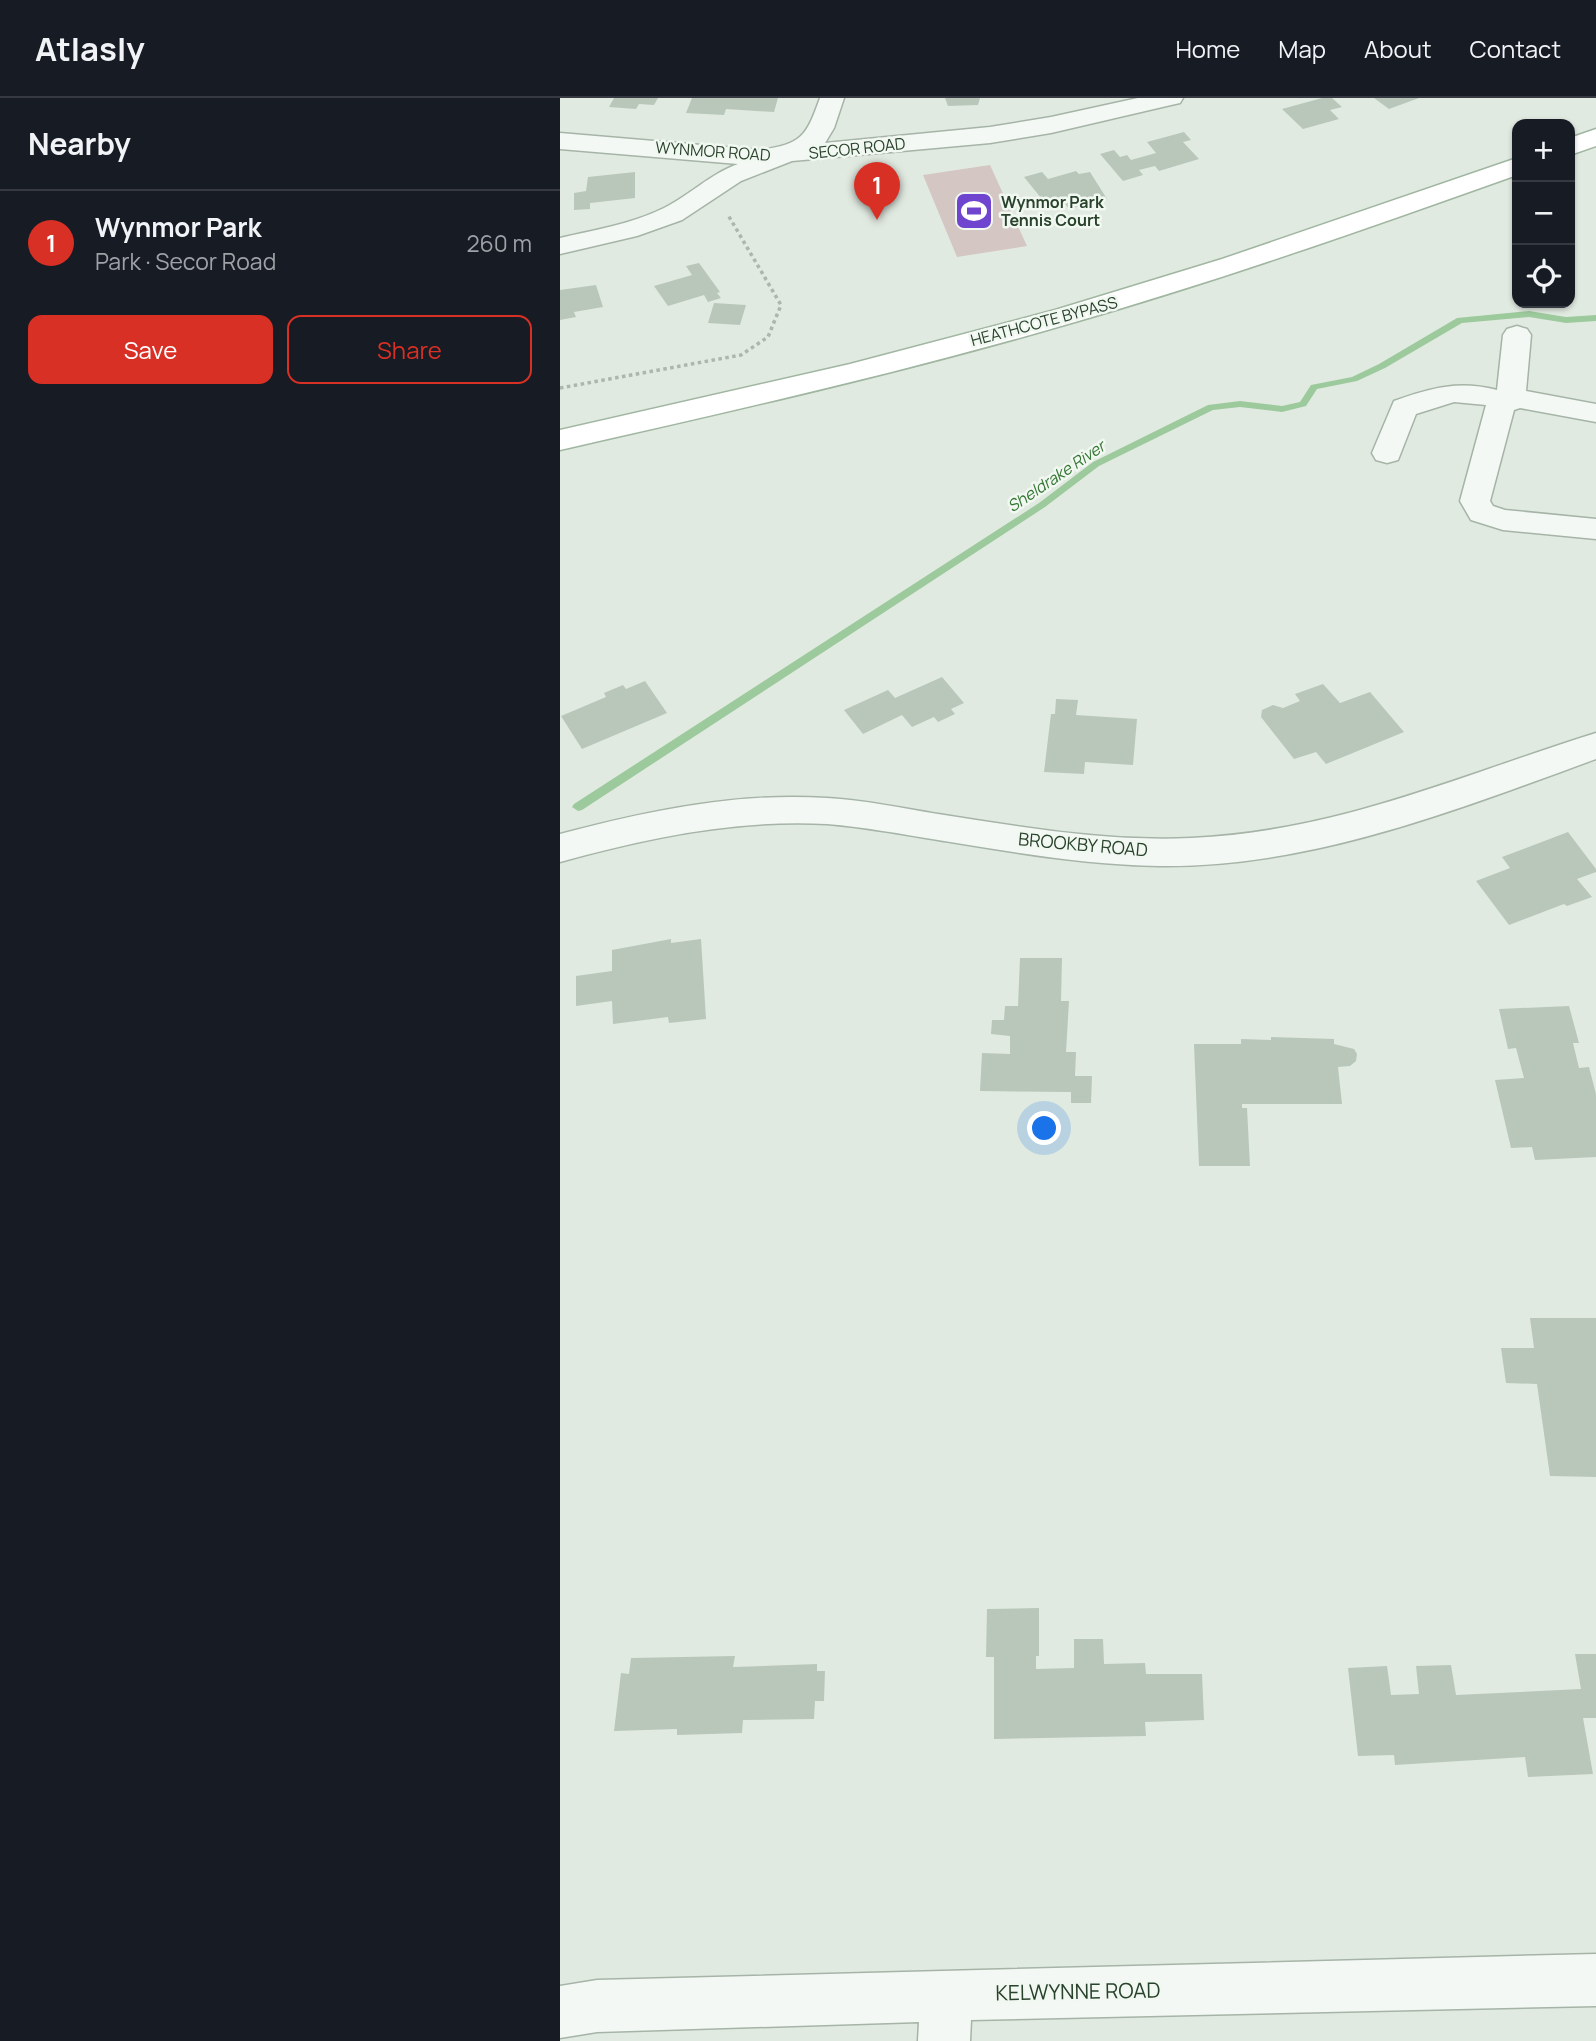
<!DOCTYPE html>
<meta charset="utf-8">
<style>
body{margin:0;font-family:Manrope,sans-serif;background:#242831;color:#f1f3f6}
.controls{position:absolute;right:21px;top:21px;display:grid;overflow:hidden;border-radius:14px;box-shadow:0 2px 5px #0004}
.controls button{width:63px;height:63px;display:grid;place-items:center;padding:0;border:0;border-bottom:2px solid #363941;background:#171b24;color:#f1f3f6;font:35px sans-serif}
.you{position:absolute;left:485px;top:1031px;width:24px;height:24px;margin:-18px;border:5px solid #fff;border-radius:50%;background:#1a73e8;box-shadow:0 0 0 10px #1a73e833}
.badge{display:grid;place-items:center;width:46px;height:46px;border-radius:50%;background:#d93025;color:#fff;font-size:23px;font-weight:700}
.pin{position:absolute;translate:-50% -58px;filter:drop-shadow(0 2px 4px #0008)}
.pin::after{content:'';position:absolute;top:37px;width:24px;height:21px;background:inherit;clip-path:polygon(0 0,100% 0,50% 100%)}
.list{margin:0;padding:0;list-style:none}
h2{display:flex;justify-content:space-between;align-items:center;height:91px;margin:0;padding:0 28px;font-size:30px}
h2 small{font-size:23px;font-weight:400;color:#9ea1a6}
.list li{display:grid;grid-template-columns:46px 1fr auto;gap:21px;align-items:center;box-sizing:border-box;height:105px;padding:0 28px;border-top:2px solid #363941}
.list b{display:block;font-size:26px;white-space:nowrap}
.list p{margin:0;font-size:23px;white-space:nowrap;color:#9ea1a6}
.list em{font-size:23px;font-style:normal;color:#9ea1a6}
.actions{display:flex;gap:14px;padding:21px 28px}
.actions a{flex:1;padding:16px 0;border:2px solid #d93025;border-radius:14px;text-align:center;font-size:24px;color:#d93025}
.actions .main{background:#d93025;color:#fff}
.icon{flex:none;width:38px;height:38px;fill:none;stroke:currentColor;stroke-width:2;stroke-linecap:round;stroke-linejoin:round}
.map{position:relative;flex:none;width:1036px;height:1943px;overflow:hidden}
header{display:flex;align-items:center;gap:42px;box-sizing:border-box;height:98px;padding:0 35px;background:#171b24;border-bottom:2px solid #363941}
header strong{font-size:33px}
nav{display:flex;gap:38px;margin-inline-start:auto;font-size:24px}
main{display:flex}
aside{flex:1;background:#171b24}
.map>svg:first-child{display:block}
.green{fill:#d4c6c2}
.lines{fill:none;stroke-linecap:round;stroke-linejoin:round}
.stream{fill:#9dca9c;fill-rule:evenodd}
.building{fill:#b8c7b9}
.minor-casing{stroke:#a6b4a7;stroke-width:3}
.major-casing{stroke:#a0b6a1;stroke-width:3}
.path{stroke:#abb6ac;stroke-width:3.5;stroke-dasharray:3.5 3.5;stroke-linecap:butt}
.minor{fill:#f4f8f4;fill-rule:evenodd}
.major{fill:#fff;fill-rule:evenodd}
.labels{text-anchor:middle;stroke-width:5;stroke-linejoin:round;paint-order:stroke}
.far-street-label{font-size:16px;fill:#29422b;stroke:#f1f7f1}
.far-poi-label{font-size:16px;font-weight:bold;fill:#29422b;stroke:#f1f7f1;text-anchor:start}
.far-water-label{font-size:16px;font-style:italic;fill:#337633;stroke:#f1f7f1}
.street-label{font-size:18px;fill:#29422b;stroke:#f1f7f1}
.near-street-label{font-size:21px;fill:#29422b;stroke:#f1f7f1}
</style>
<header>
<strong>Atlasly</strong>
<nav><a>Home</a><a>Map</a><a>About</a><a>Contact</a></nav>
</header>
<main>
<aside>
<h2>Nearby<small></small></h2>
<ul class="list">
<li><span class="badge">1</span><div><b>Wynmor Park</b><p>Park · Secor Road</p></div><em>260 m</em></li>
</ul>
<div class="actions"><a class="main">Save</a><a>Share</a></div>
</aside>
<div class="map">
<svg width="1036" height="1943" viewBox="0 0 1036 1943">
<rect width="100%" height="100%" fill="#e1eae1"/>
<path class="green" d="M 430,67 L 467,148 L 397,159 L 363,77 Z"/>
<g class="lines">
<path class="stream" d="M 969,213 L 1006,219 L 1036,217 L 1036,223 L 1006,225 L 969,219 L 902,225 L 825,270 L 797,283 L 757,291 L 746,308 L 722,314 L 680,309 L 653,312 L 539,368 L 485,409 L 22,712 L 18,713 L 12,709 L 14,706 L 479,405 L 533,364 L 648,307 L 680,303 L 722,308 L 740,304 L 751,287 L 792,279 L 819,266 L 897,220 Z"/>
</g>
<g class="building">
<path d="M 54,0 L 98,0 L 94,7 L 79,6 L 76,11 L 49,9 Z"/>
<path d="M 132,0 L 218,0 L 214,14 L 166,11 L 164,17 L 126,15 Z"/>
<path d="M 385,0 L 420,0 L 418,7 L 388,8 Z"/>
<path d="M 762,0 L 772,0 L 782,9 L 770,12 L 779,21 L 743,31 L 722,11 Z"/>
<path d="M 814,0 L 859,0 L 829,11 Z"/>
<path d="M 624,34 L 631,42 L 623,44 L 639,61 L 599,73 L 595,68 L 579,72 L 583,77 L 563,83 L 540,56 L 554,52 L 560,59 L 567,57 L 571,62 L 596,55 L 587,44 Z"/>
<path d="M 516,73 L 519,76 L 530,74 L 547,101 L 509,111 L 502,102 L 486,106 L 464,79 L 482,74 L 488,81 Z"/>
<path d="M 75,74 L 75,100 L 30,105 L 30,111 L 14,112 L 14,95 L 26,93 L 28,79 Z"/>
<path d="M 139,165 L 160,194 L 157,195 L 161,200 L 148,204 L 144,197 L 108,208 L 94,188 L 132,177 L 126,168 Z"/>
<path d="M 36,187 L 43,209 L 14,214 L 16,219 L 0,222 L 0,192 Z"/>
<path d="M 154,205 L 186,207 L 180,227 L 148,225 Z"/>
<path d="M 382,579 L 404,605 L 391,611 L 395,616 L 378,624 L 374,619 L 352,629 L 342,617 L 303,636 L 284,612 L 328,592 L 335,600 Z"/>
<path d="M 85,583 L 107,615 L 22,651 L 1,618 L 46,599 L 44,595 L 63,587 L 66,591 Z"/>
<path d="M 763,586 L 780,605 L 810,594 L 844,634 L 766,666 L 756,654 L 734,661 L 701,619 L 702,612 L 713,607 L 723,610 L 740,603 L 735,596 Z"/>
<path d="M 496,601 L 518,602 L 516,617 L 577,621 L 573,667 L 525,664 L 524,676 L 484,674 L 491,616 L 495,616 Z"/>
<path d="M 1008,734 L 1036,771 L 1036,774 L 1017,781 L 1032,799 L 1007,808 L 1004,806 L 949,827 L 916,783 L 950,770 L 942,759 Z"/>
<path d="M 111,841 L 111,845 L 141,841 L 146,921 L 109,925 L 108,919 L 53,926 L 52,903 L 16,908 L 16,878 L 52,873 L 52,852 Z"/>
<path d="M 460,860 L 502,860 L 501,903 L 509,903 L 506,954 L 516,954 L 515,978 L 532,978 L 531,1005 L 511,1005 L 511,994 L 420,993 L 422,955 L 450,956 L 450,938 L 431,936 L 432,922 L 444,922 L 445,908 L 458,908 Z"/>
<path d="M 1009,908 L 1019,945 L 1013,945 L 1019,970 L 1029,969 L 1036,996 L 1036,1059 L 975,1062 L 972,1049 L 951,1050 L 935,982 L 964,980 L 956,950 L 948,951 L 939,911 Z"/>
<path d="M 711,939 L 774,941 L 774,946 L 794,951 L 797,956 L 796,963 L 790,968 L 778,969 L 782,1006 L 682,1006 L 682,1010 L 687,1010 L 690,1068 L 639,1068 L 634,946 L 681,946 L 681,941 L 711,942 Z"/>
<path d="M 970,1220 L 1036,1220 L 1036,1379 L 990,1378 L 977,1286 L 946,1285 L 941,1250 L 974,1250 Z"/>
<path d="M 479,1510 L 479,1558 L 476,1558 L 476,1571 L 514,1570 L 514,1541 L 543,1541 L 544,1566 L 585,1565 L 586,1576 L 642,1576 L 644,1622 L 585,1624 L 586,1638 L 434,1641 L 434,1559 L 426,1559 L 427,1511 Z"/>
<path d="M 1015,1556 L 1036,1556 L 1036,1620 L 1023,1620 L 1033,1676 L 968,1679 L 965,1659 L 835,1667 L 834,1657 L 798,1658 L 788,1570 L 827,1568 L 831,1597 L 859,1596 L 856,1568 L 891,1567 L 896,1597 L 1021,1591 Z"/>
<path d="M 175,1558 L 173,1569 L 257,1566 L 257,1573 L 265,1573 L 264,1603 L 255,1603 L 254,1621 L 183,1622 L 182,1635 L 117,1637 L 117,1631 L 54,1633 L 61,1575 L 69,1576 L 71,1560 Z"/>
</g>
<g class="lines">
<defs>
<g id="minor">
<path d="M 260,0 L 284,0 L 274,30 L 265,45 L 430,29 L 491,19 L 578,0 L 623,0 L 620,5 L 611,7 L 491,35 L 430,45 L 232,63 L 181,83 L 122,122 L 77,138 L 0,156 L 0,140 C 34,132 72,126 104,110 C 130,97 150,76 178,66 L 0,51 L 0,35 L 200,52 C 242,46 246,39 260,0 Z"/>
<path d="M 957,228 L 967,231 L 971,237 L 966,293 L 1036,306 L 1036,324 L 960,310 L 954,312 L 930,403 L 933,408 L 945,412 L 1036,421 L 1036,441 L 943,432 L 911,422 L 900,403 L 926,307 L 894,304 L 856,316 L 838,362 L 827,365 L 816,362 L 812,355 L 834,303 C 870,290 899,282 937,292 L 943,237 L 947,231 Z"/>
<path d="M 1036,635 L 1036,661 C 896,712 751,770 599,768 C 525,767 451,754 378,742 C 341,736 304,729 267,726 C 177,721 87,740 0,764 L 0,736 C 87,713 177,694 267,700 C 304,702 341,710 378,716 C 461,729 547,744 631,740 C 780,733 898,678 1036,635 Z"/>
<path d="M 1036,1856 L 1036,1908 L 411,1922 L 410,1943 L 358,1943 L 359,1924 L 37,1934 L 0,1940 L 0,1888 L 37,1882 Z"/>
</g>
<g id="major">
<path d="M 1036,31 L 1036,48 L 1010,57 L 1010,40 Z"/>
<path d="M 957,60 L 957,77 C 811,129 664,181 515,224 C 345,274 172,313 0,352 L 0,332 L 290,266 L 495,212 L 662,161 Z"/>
</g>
</defs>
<use href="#minor" class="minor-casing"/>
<use href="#major" class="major-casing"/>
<path class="path" d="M 0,290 L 181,257 L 208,239 L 221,207 L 168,117"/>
<use href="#minor" class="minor"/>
<use href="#major" class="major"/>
</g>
<defs>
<symbol id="stadium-square" viewBox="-11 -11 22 22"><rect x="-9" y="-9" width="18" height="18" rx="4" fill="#6f45cf" stroke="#f1f7f1"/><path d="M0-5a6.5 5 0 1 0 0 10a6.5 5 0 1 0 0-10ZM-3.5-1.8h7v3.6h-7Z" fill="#fff"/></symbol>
</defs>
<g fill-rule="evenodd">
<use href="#stadium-square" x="392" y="91" width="44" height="44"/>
</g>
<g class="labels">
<g class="far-street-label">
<text transform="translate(297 50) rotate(-6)" y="6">SECOR ROAD</text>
<text transform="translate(153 53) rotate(4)" y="6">WYNMOR ROAD</text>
<text transform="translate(484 223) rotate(-15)" y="6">HEATHCOTE BYPASS</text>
</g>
<g class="far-poi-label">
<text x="441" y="110">Wynmor Park<tspan x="441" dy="18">Tennis Court</tspan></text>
</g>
<g class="far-water-label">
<text transform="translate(496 378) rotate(-34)" y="6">Sheldrake River</text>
</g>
<g class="street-label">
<text transform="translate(523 747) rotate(5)" y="6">BROOKBY ROAD</text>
</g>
<g class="near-street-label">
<text transform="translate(518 1894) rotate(-1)" y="7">KELWYNNE ROAD</text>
</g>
</g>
</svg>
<div class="controls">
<button>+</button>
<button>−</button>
<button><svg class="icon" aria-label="locate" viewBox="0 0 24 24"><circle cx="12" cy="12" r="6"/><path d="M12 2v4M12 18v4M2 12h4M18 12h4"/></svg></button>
</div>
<div class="you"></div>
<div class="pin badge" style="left:317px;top:122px">1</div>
</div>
</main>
